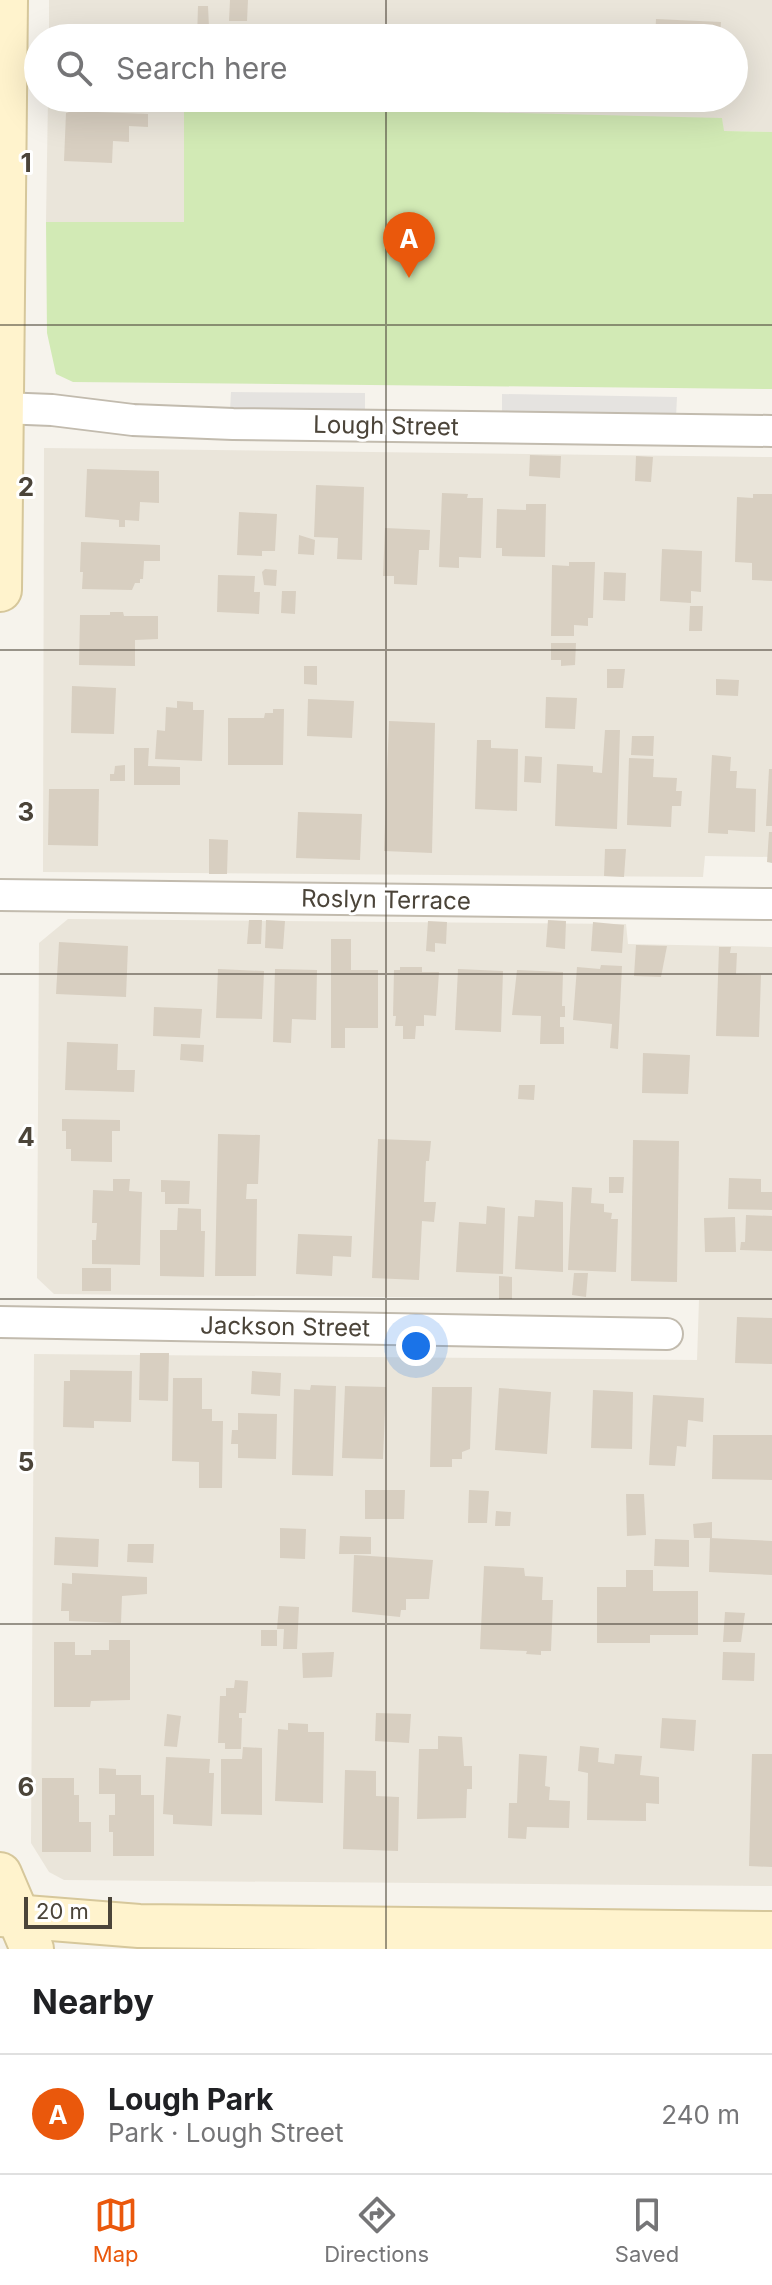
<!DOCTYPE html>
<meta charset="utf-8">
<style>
body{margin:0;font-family:Inter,sans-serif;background:#f6f6f6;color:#202124}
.scale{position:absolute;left:24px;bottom:20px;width:88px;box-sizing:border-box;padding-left:8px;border:4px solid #4b4439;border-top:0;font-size:22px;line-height:28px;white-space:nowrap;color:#4b4439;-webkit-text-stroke:6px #fff;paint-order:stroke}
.you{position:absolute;left:416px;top:1346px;width:28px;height:28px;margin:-20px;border:6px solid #fff;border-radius:50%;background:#1a73e8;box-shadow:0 0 0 12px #1a73e833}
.badge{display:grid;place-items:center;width:52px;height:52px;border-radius:50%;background:#ea580c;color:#fff;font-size:26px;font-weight:700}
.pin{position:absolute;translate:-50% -66px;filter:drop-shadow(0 2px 4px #0008)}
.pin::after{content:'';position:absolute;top:42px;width:28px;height:24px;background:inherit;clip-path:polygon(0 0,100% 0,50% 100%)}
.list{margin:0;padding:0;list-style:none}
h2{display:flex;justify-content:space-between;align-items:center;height:104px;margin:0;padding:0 32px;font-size:34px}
h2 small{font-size:26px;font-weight:400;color:#757577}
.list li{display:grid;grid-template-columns:52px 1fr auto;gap:24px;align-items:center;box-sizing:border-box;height:120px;padding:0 32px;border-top:2px solid #e0e0e0}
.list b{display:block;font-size:30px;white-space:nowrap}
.list p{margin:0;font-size:26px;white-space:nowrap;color:#757577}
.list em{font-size:26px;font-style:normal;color:#757577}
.icon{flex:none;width:44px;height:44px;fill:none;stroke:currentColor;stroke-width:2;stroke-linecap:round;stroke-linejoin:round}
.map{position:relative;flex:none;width:772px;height:1949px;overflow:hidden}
.search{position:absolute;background:#fff;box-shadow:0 8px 32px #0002;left:24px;right:24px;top:24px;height:88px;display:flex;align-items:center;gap:20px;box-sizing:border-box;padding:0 28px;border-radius:44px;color:#757577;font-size:30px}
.sheet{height:224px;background:#fff}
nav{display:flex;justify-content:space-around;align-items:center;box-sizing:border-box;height:112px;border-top:2px solid #e0e0e0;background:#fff;font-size:22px;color:#757577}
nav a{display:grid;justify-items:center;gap:4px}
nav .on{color:#ea580c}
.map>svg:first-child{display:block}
.residential{fill:#eae5da}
.green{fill:#d2eab5}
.parking{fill:#e5e3e0}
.building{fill:#d8cfc1}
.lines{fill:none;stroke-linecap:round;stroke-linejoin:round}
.street-casing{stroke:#c2bbae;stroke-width:34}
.secondary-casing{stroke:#d6c79b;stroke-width:46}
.street{stroke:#fff;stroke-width:30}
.secondary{stroke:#fff3cd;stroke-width:42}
.grid{fill:none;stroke:#4b4439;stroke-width:2;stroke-opacity:0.55}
.labels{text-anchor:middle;stroke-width:6;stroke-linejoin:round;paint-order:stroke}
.street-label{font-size:24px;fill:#4b4439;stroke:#fff}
.grid-label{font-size:26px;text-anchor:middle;font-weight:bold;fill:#4b4439;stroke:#fff;stroke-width:6;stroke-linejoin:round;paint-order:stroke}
</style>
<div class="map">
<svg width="772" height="1949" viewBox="0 0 772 1949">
<rect width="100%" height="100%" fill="#f6f3ec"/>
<g class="residential">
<path d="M 49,0 L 772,0 L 772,132 L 723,131 L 722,119 L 184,106 L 185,222 L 46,222 L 48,98 L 734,98 L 734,38 L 49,38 Z"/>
<path d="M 44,448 L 772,457 L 772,857 L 705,856 L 703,877 L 43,872 Z"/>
<path d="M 68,919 L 626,924 L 628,944 L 772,947 L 772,1886 L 64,1880 L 49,1872 L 31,1843 L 34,1354 L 697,1360 L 699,1300 L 54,1294 L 37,1278 L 39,943 Z"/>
</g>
<path class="green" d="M 184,105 L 722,118 L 724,131 L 772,132 L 772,389 L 73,382 L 56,374 L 47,333 L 46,222 L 184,222 Z"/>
<g class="parking">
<path d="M 231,392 L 365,393 L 365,413 L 230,411 Z"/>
<path d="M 502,394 L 677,397 L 676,417 L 502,415 Z"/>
</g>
<g class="building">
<path d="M 230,0 L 248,0 L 247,21 L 229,21 Z"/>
<path d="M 198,6 L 208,6 L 209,27 L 234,28 L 234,38 L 197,38 Z"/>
<path d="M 656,19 L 721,22 L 720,38 L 655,38 Z"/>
<path d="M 75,31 L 146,33 L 146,38 L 75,38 Z"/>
<path d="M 464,33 L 501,35 L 501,38 L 464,38 Z"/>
<path d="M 72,111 L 148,114 L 148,127 L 129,126 L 129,142 L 113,141 L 112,163 L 64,161 L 66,113 Z"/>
<path d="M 530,455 L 561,456 L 560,478 L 529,476 Z"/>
<path d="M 636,456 L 653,457 L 651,482 L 635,481 Z"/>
<path d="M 87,469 L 159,471 L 159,503 L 140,502 L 139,521 L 125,520 L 125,527 L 119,527 L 119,520 L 85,517 Z"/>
<path d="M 316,485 L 364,487 L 362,560 L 337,559 L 338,538 L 314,537 Z"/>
<path d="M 442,493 L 468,494 L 467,498 L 483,498 L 481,558 L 459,557 L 459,568 L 439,567 Z"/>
<path d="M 753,494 L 772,494 L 772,581 L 752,580 L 752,563 L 735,562 L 737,497 L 753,498 Z"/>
<path d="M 526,504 L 546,504 L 545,557 L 502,556 L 502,548 L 496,548 L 497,509 L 526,510 Z"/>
<path d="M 239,512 L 277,514 L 275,551 L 262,551 L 262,556 L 237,555 Z"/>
<path d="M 385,528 L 430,530 L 429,550 L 419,550 L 417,585 L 394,584 L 394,576 L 383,576 Z"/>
<path d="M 299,535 L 315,540 L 314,555 L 298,554 Z"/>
<path d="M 81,542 L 160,545 L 160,561 L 144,561 L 143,579 L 140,579 L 140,583 L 135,583 L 132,590 L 82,589 L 83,572 L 80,572 Z"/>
<path d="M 662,549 L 702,551 L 701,592 L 691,591 L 691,603 L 660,601 Z"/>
<path d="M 569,562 L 595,562 L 593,618 L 588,618 L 588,626 L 574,625 L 574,636 L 551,636 L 552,565 L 569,566 Z"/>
<path d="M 265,569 L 277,570 L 276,586 L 264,585 L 262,572 Z"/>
<path d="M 604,572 L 626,573 L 625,601 L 603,600 Z"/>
<path d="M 218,575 L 255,576 L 254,592 L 260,592 L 259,614 L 217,612 Z"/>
<path d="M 282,591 L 296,591 L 295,614 L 281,613 Z"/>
<path d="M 690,606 L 703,606 L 702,631 L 689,631 Z"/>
<path d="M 110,612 L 123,612 L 124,616 L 158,616 L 158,639 L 135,640 L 135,666 L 79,665 L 80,615 L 110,615 Z"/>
<path d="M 551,643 L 576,643 L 575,665 L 561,666 L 561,660 L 551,660 Z"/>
<path d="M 304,666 L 317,666 L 317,685 L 304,684 Z"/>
<path d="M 607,669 L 625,669 L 623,688 L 607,688 Z"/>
<path d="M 716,679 L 739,680 L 738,696 L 716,695 Z"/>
<path d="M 72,686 L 116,688 L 114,734 L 71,733 Z"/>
<path d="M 546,697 L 577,698 L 575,729 L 545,728 Z"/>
<path d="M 308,699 L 354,701 L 352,738 L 307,736 Z"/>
<path d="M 177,701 L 193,702 L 193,710 L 204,710 L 202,761 L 155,759 L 157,730 L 165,731 L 166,707 L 177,708 Z"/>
<path d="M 273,709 L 284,709 L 283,765 L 228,765 L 228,718 L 264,718 L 265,713 L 273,713 Z"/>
<path d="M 389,721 L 435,723 L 432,853 L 384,851 Z"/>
<path d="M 605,730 L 620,730 L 617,829 L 555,826 L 557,764 L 593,766 L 593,772 L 602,773 Z"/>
<path d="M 632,736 L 654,736 L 653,756 L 631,755 Z"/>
<path d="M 477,740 L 491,740 L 491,748 L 518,749 L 517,811 L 475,809 Z"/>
<path d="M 134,748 L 149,748 L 148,766 L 180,767 L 180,785 L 134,785 Z"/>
<path d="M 712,755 L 731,757 L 730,771 L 737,771 L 736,788 L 756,789 L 755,832 L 728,830 L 728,834 L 708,833 Z"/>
<path d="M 525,756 L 542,757 L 541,783 L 524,782 Z"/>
<path d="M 629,758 L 654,759 L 653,777 L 677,778 L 676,791 L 682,791 L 681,806 L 672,806 L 671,827 L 627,825 Z"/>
<path d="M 125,765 L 125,781 L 110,781 L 110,774 L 114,774 L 115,766 Z"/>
<path d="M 769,769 L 772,769 L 772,826 L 766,826 Z"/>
<path d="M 49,789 L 99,789 L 98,846 L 48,845 Z"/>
<path d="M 298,812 L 362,814 L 360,860 L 296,858 Z"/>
<path d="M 769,832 L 772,832 L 772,863 L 767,862 Z"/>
<path d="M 209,839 L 228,840 L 227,874 L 209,874 Z"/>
<path d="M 605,849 L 626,849 L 624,877 L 604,876 Z"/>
<path d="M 249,920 L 262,920 L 261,944 L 247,944 Z"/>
<path d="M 266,920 L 285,921 L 283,949 L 265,948 Z"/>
<path d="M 548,920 L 566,921 L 565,949 L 546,947 Z"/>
<path d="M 428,921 L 447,922 L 446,944 L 435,943 L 435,952 L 426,951 Z"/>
<path d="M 593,922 L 624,925 L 622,953 L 591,951 Z"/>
<path d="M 331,939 L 351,939 L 351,970 L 378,970 L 378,1028 L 345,1028 L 345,1048 L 331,1048 Z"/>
<path d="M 59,942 L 128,946 L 126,997 L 56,994 Z"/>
<path d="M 636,945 L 667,946 L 661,977 L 634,976 Z"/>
<path d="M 719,947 L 731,947 L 730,953 L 737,953 L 736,974 L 761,975 L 759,1037 L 716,1036 Z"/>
<path d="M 601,965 L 622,966 L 618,1049 L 610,1048 L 612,1024 L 573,1020 L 577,967 L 600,969 Z"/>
<path d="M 400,967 L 422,967 L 422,972 L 439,972 L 436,1016 L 424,1015 L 424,1026 L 416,1026 L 415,1039 L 403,1039 L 403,1026 L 395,1026 L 396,1016 L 393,1016 L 394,970 L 400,970 Z"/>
<path d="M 218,969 L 264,971 L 262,1019 L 216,1018 Z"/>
<path d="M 275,969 L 317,970 L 316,1020 L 292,1019 L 291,1043 L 273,1042 Z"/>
<path d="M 458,969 L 503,971 L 501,1032 L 455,1030 Z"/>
<path d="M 517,970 L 563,972 L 562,1006 L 565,1006 L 565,1017 L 560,1017 L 560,1027 L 564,1027 L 564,1044 L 540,1044 L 541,1016 L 512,1015 Z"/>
<path d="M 154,1007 L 202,1009 L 200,1038 L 153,1036 Z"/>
<path d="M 67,1042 L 118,1044 L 117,1070 L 135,1070 L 134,1092 L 65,1090 Z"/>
<path d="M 181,1044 L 204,1045 L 203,1062 L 180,1060 Z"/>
<path d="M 643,1053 L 690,1055 L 688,1094 L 642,1093 Z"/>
<path d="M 519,1085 L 535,1085 L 534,1100 L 518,1099 Z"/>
<path d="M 62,1119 L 120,1120 L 120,1131 L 112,1131 L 112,1162 L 71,1161 L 71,1149 L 66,1149 L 66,1131 L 62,1131 Z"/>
<path d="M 218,1134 L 260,1135 L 258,1184 L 247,1184 L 246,1199 L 257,1199 L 256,1276 L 215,1276 Z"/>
<path d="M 378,1139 L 431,1141 L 429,1161 L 426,1161 L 424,1202 L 436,1202 L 434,1222 L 422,1221 L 419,1280 L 372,1278 Z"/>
<path d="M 633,1140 L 679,1141 L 677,1282 L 631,1281 Z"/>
<path d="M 609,1177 L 624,1177 L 623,1193 L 609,1193 Z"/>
<path d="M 729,1178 L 761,1179 L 761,1192 L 772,1192 L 772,1210 L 728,1209 Z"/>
<path d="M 113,1179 L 130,1179 L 129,1191 L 142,1192 L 140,1265 L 92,1264 L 92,1240 L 96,1240 L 97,1223 L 92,1223 L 93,1190 L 113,1191 Z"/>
<path d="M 161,1180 L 190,1181 L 189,1204 L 165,1204 L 165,1192 L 161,1192 Z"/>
<path d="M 572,1187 L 592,1188 L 591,1203 L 604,1204 L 604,1212 L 612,1213 L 611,1219 L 618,1219 L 616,1272 L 568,1270 Z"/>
<path d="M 535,1200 L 563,1202 L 563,1272 L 515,1269 L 518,1216 L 534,1217 Z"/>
<path d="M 487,1206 L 505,1208 L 503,1274 L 456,1272 L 459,1222 L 486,1224 Z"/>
<path d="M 178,1208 L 201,1209 L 201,1231 L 205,1231 L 204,1277 L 160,1276 L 160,1230 L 177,1230 Z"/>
<path d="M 746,1215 L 772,1216 L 772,1251 L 740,1250 L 741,1242 L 745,1242 Z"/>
<path d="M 735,1217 L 736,1252 L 705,1252 L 704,1218 Z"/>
<path d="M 298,1234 L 352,1236 L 351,1257 L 333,1256 L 332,1276 L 296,1274 Z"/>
<rect x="82" y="1268" width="29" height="23"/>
<path d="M 574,1273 L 588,1273 L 586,1297 L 572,1295 Z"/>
<path d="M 499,1276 L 512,1277 L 512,1299 L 499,1299 Z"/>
<path d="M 737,1317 L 772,1318 L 772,1364 L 735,1363 Z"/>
<path d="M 140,1353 L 169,1353 L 168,1401 L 139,1400 Z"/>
<path d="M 70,1370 L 132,1371 L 131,1422 L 94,1421 L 94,1428 L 63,1427 L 64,1381 L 70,1381 Z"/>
<path d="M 252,1371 L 281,1373 L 280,1396 L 251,1394 Z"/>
<path d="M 173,1378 L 202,1378 L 202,1409 L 212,1409 L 212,1421 L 223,1421 L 222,1488 L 199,1488 L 199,1462 L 172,1461 Z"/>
<path d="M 311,1385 L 336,1386 L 333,1476 L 292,1475 L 294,1389 L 310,1390 Z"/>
<path d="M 345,1386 L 386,1387 L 383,1459 L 342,1458 Z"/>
<path d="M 432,1387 L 472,1387 L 470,1449 L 462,1452 L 462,1459 L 452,1459 L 452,1467 L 430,1467 Z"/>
<path d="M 499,1388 L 551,1392 L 547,1454 L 495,1450 Z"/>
<path d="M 593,1390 L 633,1392 L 632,1449 L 591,1448 Z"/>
<path d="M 653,1395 L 704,1398 L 703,1422 L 688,1420 L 686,1447 L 677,1446 L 675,1466 L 649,1465 Z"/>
<path d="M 238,1413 L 277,1414 L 276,1459 L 238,1458 L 238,1444 L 231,1444 L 232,1430 L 238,1430 Z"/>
<path d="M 713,1435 L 772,1435 L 772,1480 L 712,1479 Z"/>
<path d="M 365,1490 L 405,1490 L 404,1519 L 365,1519 Z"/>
<path d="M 469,1490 L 489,1491 L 487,1523 L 468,1523 Z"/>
<path d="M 626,1494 L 644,1494 L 646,1535 L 627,1536 Z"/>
<path d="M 496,1511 L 511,1512 L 510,1526 L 495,1526 Z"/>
<path d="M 712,1522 L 712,1538 L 694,1538 L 693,1524 Z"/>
<path d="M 280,1528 L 306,1529 L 305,1559 L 280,1558 Z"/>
<path d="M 340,1536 L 371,1537 L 371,1554 L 339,1554 Z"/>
<path d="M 55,1537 L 99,1539 L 98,1567 L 54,1565 Z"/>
<path d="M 710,1538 L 772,1541 L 772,1575 L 709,1572 Z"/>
<path d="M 655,1539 L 689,1540 L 689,1567 L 654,1566 Z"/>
<path d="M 128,1544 L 154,1544 L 153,1563 L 127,1562 Z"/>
<path d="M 354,1555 L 433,1560 L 429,1599 L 406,1599 L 406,1610 L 401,1610 L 400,1617 L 352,1612 Z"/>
<path d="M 484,1566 L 524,1568 L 525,1576 L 543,1577 L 542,1600 L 553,1600 L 551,1651 L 541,1651 L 541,1655 L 526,1654 L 527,1651 L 480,1649 Z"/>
<path d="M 626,1570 L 653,1570 L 653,1591 L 698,1591 L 698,1635 L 650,1635 L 650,1643 L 597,1643 L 597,1587 L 626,1587 Z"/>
<path d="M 72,1573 L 147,1577 L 147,1594 L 122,1596 L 121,1623 L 69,1621 L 69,1611 L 61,1611 L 62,1583 L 72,1584 Z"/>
<path d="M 279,1606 L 299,1607 L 297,1649 L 283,1649 L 284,1629 L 277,1629 Z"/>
<path d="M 725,1612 L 745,1613 L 741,1642 L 723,1642 Z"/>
<rect x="261" y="1630" width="16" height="16"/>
<path d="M 109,1640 L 130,1640 L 130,1700 L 91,1701 L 90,1707 L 54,1707 L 54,1642 L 75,1642 L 75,1655 L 91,1655 L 91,1650 L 109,1650 Z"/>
<path d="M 334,1652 L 332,1677 L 303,1678 L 302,1653 Z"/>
<path d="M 723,1652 L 755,1653 L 754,1681 L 722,1680 Z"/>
<path d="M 235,1680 L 248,1681 L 246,1713 L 239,1713 L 239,1718 L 242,1718 L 241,1749 L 225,1749 L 225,1743 L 218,1743 L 220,1696 L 226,1696 L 226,1688 L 234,1688 Z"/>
<path d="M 376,1713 L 411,1714 L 409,1743 L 375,1741 Z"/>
<path d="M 167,1714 L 181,1716 L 177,1747 L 164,1746 Z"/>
<path d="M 662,1718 L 696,1720 L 694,1751 L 660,1748 Z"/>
<path d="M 288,1723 L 308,1724 L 308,1732 L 324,1732 L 323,1803 L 275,1801 L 278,1729 L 288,1730 Z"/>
<path d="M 438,1736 L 462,1737 L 464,1766 L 472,1766 L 472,1789 L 467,1789 L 466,1818 L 417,1819 L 419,1749 L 438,1749 Z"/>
<path d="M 580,1746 L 599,1748 L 598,1762 L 614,1764 L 615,1754 L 642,1756 L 640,1775 L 659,1777 L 659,1804 L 646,1803 L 646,1821 L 587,1820 L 588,1773 L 578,1771 Z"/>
<path d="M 243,1747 L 262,1748 L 262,1815 L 221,1814 L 221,1759 L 242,1759 Z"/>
<path d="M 519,1754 L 547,1756 L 545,1786 L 550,1787 L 549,1800 L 570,1801 L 569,1828 L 527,1827 L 526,1839 L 508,1838 L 509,1803 L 517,1803 Z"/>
<path d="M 752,1754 L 772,1754 L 772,1867 L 749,1866 Z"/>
<path d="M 166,1757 L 210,1759 L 209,1773 L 214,1773 L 212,1826 L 173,1824 L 173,1815 L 163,1814 Z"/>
<path d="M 99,1768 L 116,1769 L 116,1775 L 141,1775 L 141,1795 L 154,1795 L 154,1856 L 113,1856 L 113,1832 L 109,1832 L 109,1815 L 115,1815 L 115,1794 L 99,1794 Z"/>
<path d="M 345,1770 L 376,1771 L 376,1796 L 399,1797 L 398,1851 L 343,1849 Z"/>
<path d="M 42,1778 L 74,1778 L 74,1795 L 79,1795 L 79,1822 L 91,1822 L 91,1852 L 42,1852 Z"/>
</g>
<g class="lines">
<defs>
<g id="street">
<path d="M 2,408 L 52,410 L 133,420 L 233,424 L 772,431"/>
<path d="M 0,895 L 772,904"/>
<path d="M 0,1322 L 667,1334"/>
</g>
<g id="secondary">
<path d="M 0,590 L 6,0"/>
<path d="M 0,1874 L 32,1949"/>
<path d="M 0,1915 L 139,1926 L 772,1933"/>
</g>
</defs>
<use href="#street" class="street-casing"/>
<use href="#secondary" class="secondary-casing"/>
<use href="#street" class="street"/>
<use href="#secondary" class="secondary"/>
</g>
<path class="grid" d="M 386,0 L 386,38M 386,98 L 386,1949M 0,325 L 772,325M 0,650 L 772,650M 0,974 L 772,974M 0,1299 L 772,1299M 0,1624 L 772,1624"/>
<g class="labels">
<g class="street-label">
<text transform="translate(386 426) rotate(1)" y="8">Lough Street</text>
<text transform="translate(386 900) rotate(1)" y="8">Roslyn Terrace</text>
<text transform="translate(285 1327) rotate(1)" y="8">Jackson Street</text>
</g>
</g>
<g class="grid-label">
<text x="26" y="172">1</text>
<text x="26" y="496">2</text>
<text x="26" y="821">3</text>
<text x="26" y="1146">4</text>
<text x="26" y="1471">5</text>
<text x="26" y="1796">6</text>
</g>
</svg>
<div class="scale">20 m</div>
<div class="you"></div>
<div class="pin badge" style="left:409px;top:278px">A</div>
<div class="search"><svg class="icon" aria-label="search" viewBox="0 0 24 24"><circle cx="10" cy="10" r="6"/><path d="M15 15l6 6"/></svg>Search here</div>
</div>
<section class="sheet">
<h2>Nearby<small></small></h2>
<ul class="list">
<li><span class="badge">A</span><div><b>Lough Park</b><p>Park · Lough Street</p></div><em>240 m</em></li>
</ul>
</section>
<nav>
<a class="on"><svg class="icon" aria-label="map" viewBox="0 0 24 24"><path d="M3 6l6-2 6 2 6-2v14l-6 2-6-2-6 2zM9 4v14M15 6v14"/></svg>Map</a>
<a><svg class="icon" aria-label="directions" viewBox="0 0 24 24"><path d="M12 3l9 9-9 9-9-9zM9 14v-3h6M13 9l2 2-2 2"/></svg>Directions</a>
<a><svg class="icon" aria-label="saved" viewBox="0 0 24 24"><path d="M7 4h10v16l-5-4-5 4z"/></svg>Saved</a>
</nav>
